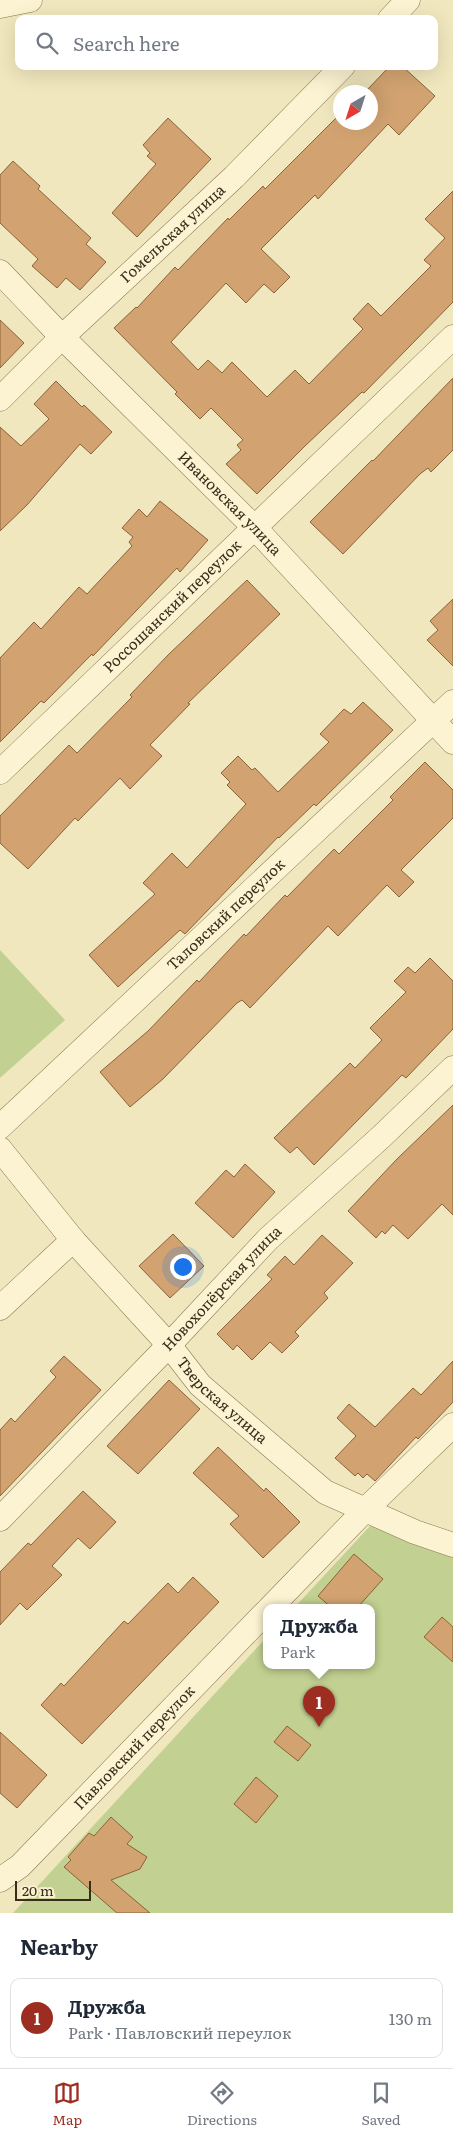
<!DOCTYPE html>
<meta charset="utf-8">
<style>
body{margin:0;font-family:Literata,serif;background:#f6f6f7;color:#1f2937}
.compass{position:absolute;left:333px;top:85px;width:45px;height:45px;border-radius:50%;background:#fff;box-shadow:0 5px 20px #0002;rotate:219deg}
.scale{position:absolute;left:15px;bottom:12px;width:76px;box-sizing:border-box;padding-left:5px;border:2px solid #392c1b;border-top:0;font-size:14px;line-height:18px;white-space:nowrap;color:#392c1b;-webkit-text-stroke:4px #f8f0ce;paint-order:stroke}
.you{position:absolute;left:182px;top:1266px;width:18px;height:18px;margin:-12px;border:4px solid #fff;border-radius:50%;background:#1a73e8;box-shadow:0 0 0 8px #1a73e833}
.badge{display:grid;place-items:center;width:32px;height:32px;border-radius:50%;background:#9e2d21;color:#fff;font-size:16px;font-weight:700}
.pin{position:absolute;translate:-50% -41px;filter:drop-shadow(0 1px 2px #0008)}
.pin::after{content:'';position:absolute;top:26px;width:18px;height:15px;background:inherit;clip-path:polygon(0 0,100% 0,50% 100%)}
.popup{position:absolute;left:263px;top:1604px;width:112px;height:65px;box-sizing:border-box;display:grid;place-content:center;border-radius:10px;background:#fff;filter:drop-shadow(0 1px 4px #0005);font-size:16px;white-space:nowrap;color:#747a83}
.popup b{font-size:19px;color:#1f2937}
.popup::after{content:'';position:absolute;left:50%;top:100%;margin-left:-10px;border:10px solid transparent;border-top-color:#fff}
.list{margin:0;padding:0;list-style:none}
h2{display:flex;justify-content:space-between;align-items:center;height:65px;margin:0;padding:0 20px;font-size:21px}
h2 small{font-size:16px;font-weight:400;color:#747a83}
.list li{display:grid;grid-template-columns:32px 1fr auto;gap:15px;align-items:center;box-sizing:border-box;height:80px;margin:0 10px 10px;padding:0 10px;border:1px solid #e0e1e3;border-radius:10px}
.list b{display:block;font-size:19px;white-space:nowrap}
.list p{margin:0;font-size:16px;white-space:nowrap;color:#747a83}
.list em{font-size:16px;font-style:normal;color:#747a83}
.icon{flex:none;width:28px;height:28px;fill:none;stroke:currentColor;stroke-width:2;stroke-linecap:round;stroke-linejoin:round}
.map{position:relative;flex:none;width:453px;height:1913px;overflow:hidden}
.search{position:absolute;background:#fff;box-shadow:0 5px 20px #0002;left:15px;right:15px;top:15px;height:55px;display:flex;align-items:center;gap:12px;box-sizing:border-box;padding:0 18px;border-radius:10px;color:#747a83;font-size:19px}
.sheet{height:155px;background:#fff}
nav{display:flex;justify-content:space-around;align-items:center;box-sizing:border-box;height:70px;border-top:1px solid #e0e1e3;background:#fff;font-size:14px;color:#747a83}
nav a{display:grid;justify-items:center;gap:2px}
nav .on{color:#9e2d21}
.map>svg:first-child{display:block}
.green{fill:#c2d091}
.building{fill:#d2a371;stroke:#8b6239}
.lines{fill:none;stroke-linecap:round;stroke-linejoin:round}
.minor-casing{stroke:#8a7755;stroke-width:25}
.minor{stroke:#fbf3d1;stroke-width:24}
.labels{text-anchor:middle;stroke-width:4;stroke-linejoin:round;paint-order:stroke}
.street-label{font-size:15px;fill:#392c1b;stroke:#f8f0ce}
</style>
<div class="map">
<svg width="453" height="1913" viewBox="0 0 453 1913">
<rect width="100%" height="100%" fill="#f1e7be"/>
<g class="green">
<path d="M 0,950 L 65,1020 L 0,1078 Z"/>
<path d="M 370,1526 L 453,1541 L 453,1913 L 13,1913 L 266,1638 L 266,1666 L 372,1666 L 372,1608 L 294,1608 Z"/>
</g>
<g class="building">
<path d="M 390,66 L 402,66 L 435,96 L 399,135 L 388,124 L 318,199 L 315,195 L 261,249 L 290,277 L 274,293 L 264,284 L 246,303 L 226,283 L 171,342 L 198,370 L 208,360 L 222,373 L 232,362 L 267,397 L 295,370 L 309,384 L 363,329 L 353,319 L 368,303 L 381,316 L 431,266 L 424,260 L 445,238 L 425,219 L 453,191 L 453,302 L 364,393 L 362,392 L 305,446 L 257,494 L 226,464 L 241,450 L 237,445 L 243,440 L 211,408 L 200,419 L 175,394 L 177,392 L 114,328 L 136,307 L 137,308 L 175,267 L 178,270 L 228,218 L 229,220 L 263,186 L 265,189 L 340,114 L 340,122 L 370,122 L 370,92 L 365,92 Z"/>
<path d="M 168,118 L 211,159 L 137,237 L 112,213 L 156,164 L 147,156 L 150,153 L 143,145 Z"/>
<path d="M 13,161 L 40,186 L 38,189 L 91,238 L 86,244 L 106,262 L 80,290 L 66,278 L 57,288 L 32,266 L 38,259 L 0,223 L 0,175 Z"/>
<path d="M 0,320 L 24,343 L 0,368 Z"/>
<path d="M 453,378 L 453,450 L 431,472 L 428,468 L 420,474 L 343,554 L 310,522 L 372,460 L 373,461 Z"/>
<path d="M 56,381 L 82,407 L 84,405 L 112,432 L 91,454 L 80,444 L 27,505 L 0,531 L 0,427 L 21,446 L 49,419 L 34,404 Z"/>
<path d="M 160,501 L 208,540 L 180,572 L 177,568 L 93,656 L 92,654 L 44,703 L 41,701 L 0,742 L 0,658 L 34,622 L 41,629 L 79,587 L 87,594 L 132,546 L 129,542 L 133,537 L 122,528 L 139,509 L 147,517 Z"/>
<path d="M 247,580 L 280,614 L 188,703 L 190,704 L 150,745 L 162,756 L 130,789 L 120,778 L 78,821 L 75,818 L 28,869 L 0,843 L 0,816 L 69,745 L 77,753 L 132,697 L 130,695 L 168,655 Z"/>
<path d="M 453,599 L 453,666 L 427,640 L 438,630 L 430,621 Z"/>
<path d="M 363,702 L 393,730 L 316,806 L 314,804 L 279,838 L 278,837 L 185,934 L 180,930 L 118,987 L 89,955 L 155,894 L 143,883 L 172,853 L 187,868 L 246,804 L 227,785 L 230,782 L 221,773 L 238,756 L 252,770 L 255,768 L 278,792 L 329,742 L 320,734 L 344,709 L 351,714 Z"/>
<path d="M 425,762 L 453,790 L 453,818 L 401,870 L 414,882 L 399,897 L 387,885 L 338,936 L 328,926 L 250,1008 L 242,1000 L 237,1003 L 163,1079 L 130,1107 L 100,1072 L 148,1031 L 197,980 L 199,982 L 244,934 L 246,936 L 285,895 L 287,897 L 334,849 L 339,854 L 393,800 L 390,797 Z"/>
<path d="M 430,958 L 453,981 L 453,1029 L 406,1078 L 402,1075 L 314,1165 L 297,1147 L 290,1153 L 274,1138 L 350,1063 L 355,1068 L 382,1040 L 370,1028 L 406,992 L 394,981 L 408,967 L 415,973 Z"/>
<path d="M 453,1105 L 453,1215 L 442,1204 L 408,1239 L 393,1225 L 385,1234 L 382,1231 L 376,1238 L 348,1211 L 397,1159 Z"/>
<path d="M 245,1164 L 275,1192 L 233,1238 L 195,1203 L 226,1170 L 234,1177 Z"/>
<path d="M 173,1234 L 204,1266 L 170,1298 L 139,1266 Z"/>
<path d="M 322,1235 L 353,1263 L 324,1293 L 328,1298 L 295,1332 L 299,1336 L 282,1353 L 270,1342 L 252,1360 L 237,1345 L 233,1350 L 217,1334 L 272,1279 L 267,1275 L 285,1256 L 294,1265 Z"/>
<path d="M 64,1356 L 101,1390 L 0,1496 L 0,1430 L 11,1418 L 15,1422 L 56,1377 L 50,1371 Z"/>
<path d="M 453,1361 L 453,1402 L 418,1439 L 416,1437 L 375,1481 L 367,1474 L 363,1478 L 358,1473 L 355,1476 L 335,1458 L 356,1436 L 337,1418 L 349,1404 L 375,1427 L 413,1388 L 421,1395 Z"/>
<path d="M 169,1380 L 200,1409 L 138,1474 L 107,1446 Z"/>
<path d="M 218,1447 L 264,1491 L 266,1488 L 300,1522 L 263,1558 L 230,1524 L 239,1516 L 193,1473 Z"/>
<path d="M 83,1491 L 116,1522 L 90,1549 L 78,1538 L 52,1566 L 62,1575 L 27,1610 L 20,1603 L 0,1625 L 0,1572 L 28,1543 L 31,1545 Z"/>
<path d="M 354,1554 L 383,1579 L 357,1608 L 332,1608 L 318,1596 Z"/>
<path d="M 193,1577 L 219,1602 L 82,1744 L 41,1705 L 61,1683 L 64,1686 L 124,1621 L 128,1624 L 168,1583 L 178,1593 Z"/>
<path d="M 442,1617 L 453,1627 L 453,1662 L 424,1637 Z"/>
<path d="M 287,1726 L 311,1745 L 298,1761 L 274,1742 Z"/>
<path d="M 0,1732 L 47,1775 L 17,1808 L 0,1793 Z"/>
<path d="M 256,1777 L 278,1796 L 256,1823 L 234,1804 Z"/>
<path d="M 111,1817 L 133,1837 L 127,1844 L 147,1857 L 140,1869 L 111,1880 L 150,1913 L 117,1913 L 64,1867 L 71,1860 L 68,1857 L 89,1833 L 94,1836 Z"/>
</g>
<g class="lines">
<defs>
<g id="minor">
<path d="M 0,6 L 30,0"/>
<path d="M 390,19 L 408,0"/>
<path id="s1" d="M 0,272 L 62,337 L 255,528 L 453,742"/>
<path id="s2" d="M 0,399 L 62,337 L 234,177 L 343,66"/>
<path id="s3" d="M 0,772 L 453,337"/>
<path id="s4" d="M 0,1127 L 453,702"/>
<path id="s5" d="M 0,1149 L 73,1240 L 169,1345 L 200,1385 L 325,1492 L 415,1532 L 453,1545"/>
<path d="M 0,1308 L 73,1240"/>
<path id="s6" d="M 0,1519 L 169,1345 L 268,1239 L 381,1137 L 453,1068"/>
<path d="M 270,1608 L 366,1509 L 453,1425"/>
<path id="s7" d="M 0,1880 L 20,1866 L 266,1612"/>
</g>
</defs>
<use href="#minor" class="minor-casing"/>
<use href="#minor" class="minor"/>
</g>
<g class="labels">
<g class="street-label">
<text dy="5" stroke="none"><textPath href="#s2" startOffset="239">Гомельская улица</textPath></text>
<text dy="5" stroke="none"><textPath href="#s1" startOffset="326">Ивановская улица</textPath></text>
<text dy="5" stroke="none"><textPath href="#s3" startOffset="239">Россошанский переулок</textPath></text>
<text dy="5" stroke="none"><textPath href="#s4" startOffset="310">Таловский переулок</textPath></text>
<text dy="5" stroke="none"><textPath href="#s6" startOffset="320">Новохопёрская улица</textPath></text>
<text dy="5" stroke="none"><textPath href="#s5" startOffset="336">Тверская улица</textPath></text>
<text dy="5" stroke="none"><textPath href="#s7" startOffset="189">Павловский переулок</textPath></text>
</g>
</g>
</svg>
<svg class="compass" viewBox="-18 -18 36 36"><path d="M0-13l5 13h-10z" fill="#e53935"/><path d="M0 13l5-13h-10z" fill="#747a83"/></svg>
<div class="scale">20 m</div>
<div class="you"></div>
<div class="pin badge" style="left:319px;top:1727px">1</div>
<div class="popup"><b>Дружба</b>Park</div>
<div class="search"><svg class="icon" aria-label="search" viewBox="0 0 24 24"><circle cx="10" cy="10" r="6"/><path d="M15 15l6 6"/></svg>Search here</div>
</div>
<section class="sheet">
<h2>Nearby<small></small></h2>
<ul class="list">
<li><span class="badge">1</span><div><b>Дружба</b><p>Park · Павловский переулок</p></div><em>130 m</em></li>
</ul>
</section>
<nav>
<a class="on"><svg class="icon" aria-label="map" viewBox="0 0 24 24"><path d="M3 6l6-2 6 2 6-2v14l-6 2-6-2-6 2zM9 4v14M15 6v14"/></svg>Map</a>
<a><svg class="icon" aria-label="directions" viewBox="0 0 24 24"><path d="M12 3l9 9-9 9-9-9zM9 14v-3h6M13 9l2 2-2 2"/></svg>Directions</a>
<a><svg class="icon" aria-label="saved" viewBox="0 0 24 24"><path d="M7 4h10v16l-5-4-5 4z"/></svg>Saved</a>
</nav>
